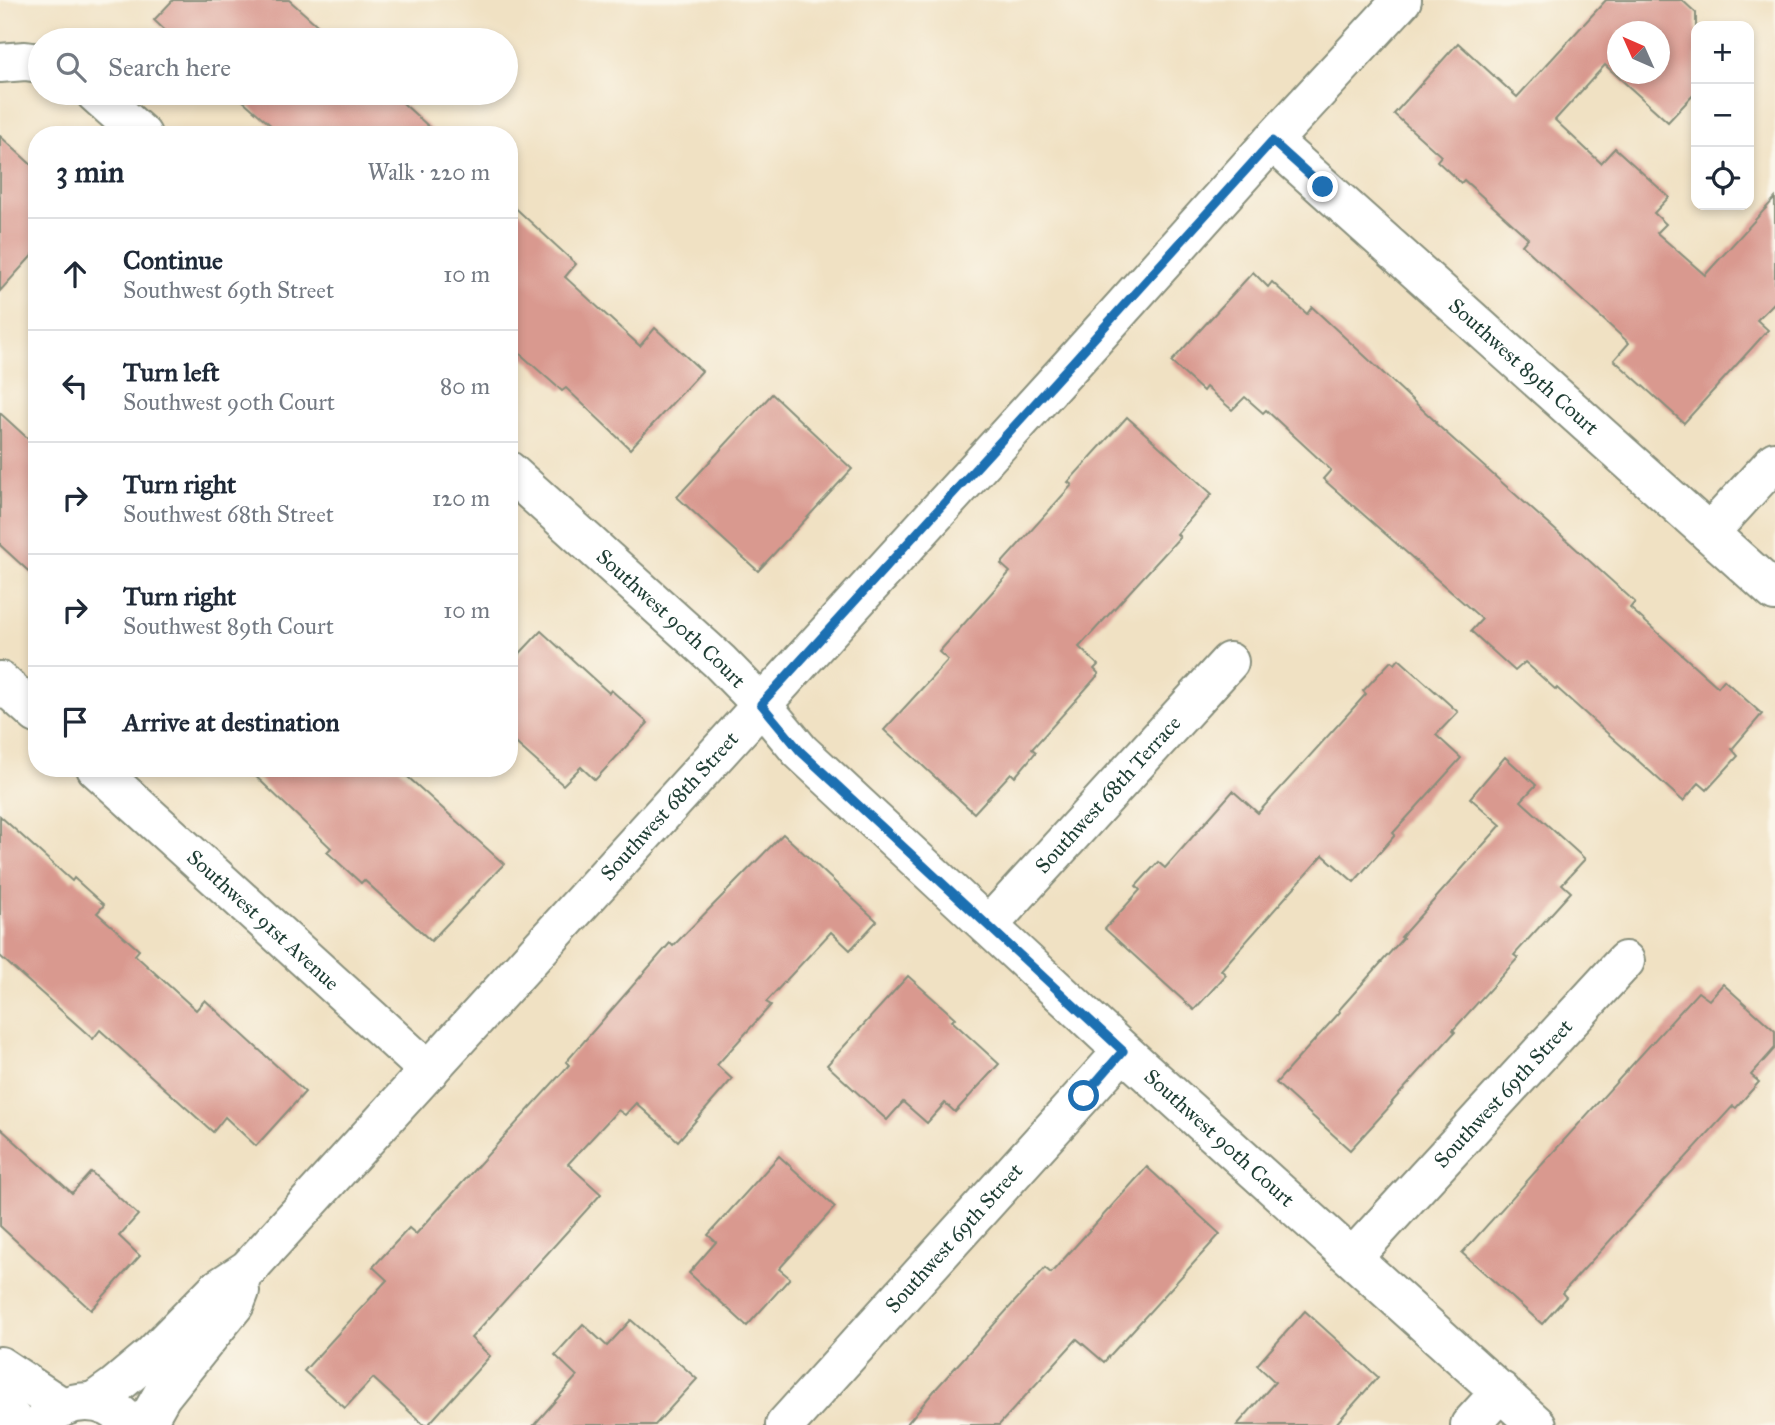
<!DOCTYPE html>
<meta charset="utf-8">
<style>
body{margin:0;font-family:"IM FELL Great Primer",serif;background:#f2f2f3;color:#1f2937}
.controls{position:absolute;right:21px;top:21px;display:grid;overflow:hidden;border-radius:14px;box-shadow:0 4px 10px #0003}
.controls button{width:63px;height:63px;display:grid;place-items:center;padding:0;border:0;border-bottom:2px solid #e0e1e3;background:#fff;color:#1f2937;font:35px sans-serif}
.compass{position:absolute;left:1607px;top:21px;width:63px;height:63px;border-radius:50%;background:#fff;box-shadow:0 4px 10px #0003;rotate:315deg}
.stop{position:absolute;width:21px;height:21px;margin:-16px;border:5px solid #1f6fb2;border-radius:50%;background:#fff}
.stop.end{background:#1f6fb2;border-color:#fff;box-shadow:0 2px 7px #0008}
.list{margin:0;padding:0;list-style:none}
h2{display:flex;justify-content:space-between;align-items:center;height:91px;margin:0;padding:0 28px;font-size:30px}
h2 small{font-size:23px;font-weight:400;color:#747a83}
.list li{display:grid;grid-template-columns:46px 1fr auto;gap:21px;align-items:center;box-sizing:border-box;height:112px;padding:0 28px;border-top:2px solid #e0e1e3}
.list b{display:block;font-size:26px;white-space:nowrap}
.list p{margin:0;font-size:23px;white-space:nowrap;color:#747a83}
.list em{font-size:23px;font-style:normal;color:#747a83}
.icon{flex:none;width:38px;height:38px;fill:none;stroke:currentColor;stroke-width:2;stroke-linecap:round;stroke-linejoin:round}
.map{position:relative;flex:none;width:1775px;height:1425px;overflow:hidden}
.search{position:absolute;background:#fff;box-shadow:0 4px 10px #0003;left:28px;top:28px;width:490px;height:77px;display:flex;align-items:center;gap:18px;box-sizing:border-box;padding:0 24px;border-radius:38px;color:#747a83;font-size:26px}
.panel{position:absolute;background:#fff;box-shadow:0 4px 10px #0003;left:28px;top:126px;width:490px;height:651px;border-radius:28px}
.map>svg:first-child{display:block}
.building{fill:#d9998f;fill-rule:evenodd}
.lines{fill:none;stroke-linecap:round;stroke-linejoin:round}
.minor-casing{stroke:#888f7c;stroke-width:42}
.tertiary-casing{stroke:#888f7c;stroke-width:42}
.minor{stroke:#fff;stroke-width:38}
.tertiary{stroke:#fff;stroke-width:38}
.route{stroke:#1f6fb2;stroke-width:9}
.labels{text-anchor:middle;stroke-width:5;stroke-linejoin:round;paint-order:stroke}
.street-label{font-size:21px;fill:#1f3d34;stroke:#fbf7ec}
</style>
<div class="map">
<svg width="1775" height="1425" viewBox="0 0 1775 1425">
<rect width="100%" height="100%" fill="#fbf7ec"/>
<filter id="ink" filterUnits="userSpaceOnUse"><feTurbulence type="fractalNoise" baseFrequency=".0143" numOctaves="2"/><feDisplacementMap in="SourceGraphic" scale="14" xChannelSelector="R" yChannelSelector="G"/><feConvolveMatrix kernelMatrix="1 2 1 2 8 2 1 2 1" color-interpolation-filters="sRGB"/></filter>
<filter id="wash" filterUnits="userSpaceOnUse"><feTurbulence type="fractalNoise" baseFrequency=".00686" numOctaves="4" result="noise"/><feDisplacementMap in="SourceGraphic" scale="28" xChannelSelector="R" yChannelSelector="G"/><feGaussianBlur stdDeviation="1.57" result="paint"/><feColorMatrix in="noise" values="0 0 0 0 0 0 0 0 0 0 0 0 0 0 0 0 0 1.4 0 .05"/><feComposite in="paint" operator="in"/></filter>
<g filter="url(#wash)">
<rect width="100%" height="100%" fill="#f0e1c3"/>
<g id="blocks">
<g class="building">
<path d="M 173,0 L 289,0 L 334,40 L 175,40 L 154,20 Z"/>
<path d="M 1606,0 L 1682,0 L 1696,13 L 1696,92 L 1668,122 L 1605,65 L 1555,120 L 1601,163 L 1615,148 L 1669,197 L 1654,213 L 1666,224 L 1657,233 L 1705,275 L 1775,198 L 1775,302 L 1757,320 L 1768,330 L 1684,423 L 1614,360 L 1629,343 L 1522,245 L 1528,238 L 1464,180 L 1461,183 L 1437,161 L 1441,156 L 1394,114 L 1458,43 L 1517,97 ZM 1618,32 L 1660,32 L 1660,74 L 1618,74 Z"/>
<path d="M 234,93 L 392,93 L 438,135 L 282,135 Z"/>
<path d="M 0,136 L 37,170 L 37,250 L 0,291 Z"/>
<path d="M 509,202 L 576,264 L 565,277 L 640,346 L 655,328 L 702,371 L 630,449 L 566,388 L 562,391 L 509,344 Z"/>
<path d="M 1253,272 L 1268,287 L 1272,282 L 1307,314 L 1312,307 L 1436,422 L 1435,423 L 1552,527 L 1635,602 L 1630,608 L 1718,687 L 1724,680 L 1762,714 L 1732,749 L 1738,756 L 1707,790 L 1699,783 L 1683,801 L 1557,688 L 1556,690 L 1525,662 L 1515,671 L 1471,631 L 1482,619 L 1323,479 L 1331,470 L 1266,410 L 1263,413 L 1245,397 L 1232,410 L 1206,387 L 1203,391 L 1171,362 Z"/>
<path d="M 772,394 L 852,469 L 758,571 L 677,497 Z"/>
<path d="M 0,413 L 37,447 L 37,579 L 0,545 Z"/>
<path d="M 1127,417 L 1212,494 L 1177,534 L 1180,537 L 1079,647 L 1098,665 L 1094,669 L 1099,674 L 1032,749 L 1036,752 L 1015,777 L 1011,773 L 974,813 L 884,730 L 948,660 L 939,652 L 1010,572 L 1001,564 L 1072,485 L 1068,482 Z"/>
<path d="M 541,631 L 609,693 L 611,690 L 648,723 L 595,780 L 581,767 L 563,785 L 509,737 L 509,665 Z"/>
<path d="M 1399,659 L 1458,712 L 1436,735 L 1461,758 L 1393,833 L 1395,835 L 1354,882 L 1323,855 L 1221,970 L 1226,975 L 1194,1010 L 1105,929 L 1140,890 L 1136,886 L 1158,862 L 1165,868 L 1233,791 L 1258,813 L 1366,694 L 1363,691 L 1391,661 L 1395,664 Z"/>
<path d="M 1505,757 L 1536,785 L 1521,801 L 1585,859 L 1562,884 L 1571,892 L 1514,955 L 1518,958 L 1453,1030 L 1455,1032 L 1391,1103 L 1392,1104 L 1350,1150 L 1276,1083 L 1340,1012 L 1339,1010 L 1403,938 L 1401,937 L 1501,825 L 1470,798 Z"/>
<path d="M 247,768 L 398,768 L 504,864 L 431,941 L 364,880 L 361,883 L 327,852 L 331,848 Z"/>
<path d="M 0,816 L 72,881 L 74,878 L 104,905 L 97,913 L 139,950 L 135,955 L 196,1010 L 205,1000 L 305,1092 L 256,1146 L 225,1117 L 213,1132 L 100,1030 L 93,1039 L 0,956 Z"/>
<path d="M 783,834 L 877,921 L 850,950 L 831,932 L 766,1002 L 771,1005 L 717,1065 L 732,1079 L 678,1141 L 636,1103 L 625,1115 L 618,1110 L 568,1164 L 601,1194 L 471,1338 L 490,1356 L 428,1425 L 424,1425 L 373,1378 L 345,1408 L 304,1371 L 387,1280 L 373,1267 L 409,1228 L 416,1234 L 569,1065 L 566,1062 L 670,943 L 673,946 Z"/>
<path d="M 908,976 L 955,1018 L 952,1021 L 999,1064 L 955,1112 L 945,1103 L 927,1123 L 903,1102 L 887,1120 L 827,1065 Z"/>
<path d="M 1723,984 L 1775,1031 L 1775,1048 L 1751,1075 L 1759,1082 L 1736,1108 L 1733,1106 L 1562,1293 L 1566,1297 L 1542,1324 L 1462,1253 L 1698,992 L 1709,1000 Z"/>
<path d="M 0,1128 L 72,1193 L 91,1172 L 138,1215 L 119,1236 L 140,1256 L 91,1310 L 0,1226 Z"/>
<path d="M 779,1156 L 835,1207 L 779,1269 L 790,1278 L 747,1326 L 689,1273 L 716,1242 L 708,1235 Z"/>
<path d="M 1147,1167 L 1220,1234 L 1104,1362 L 1077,1339 L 999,1425 L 906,1425 L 934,1391 L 1045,1268 L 1051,1273 Z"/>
<path d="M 1305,1311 L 1378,1377 L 1335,1425 L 1237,1425 L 1275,1382 L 1257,1365 Z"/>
<path d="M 631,1320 L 697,1379 L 655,1425 L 534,1425 L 577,1376 L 555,1355 L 583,1324 L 607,1346 Z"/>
</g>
</g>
</g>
<g filter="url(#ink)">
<use href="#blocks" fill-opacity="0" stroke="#888f7c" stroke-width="2"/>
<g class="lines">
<defs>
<g id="minor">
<path d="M 0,63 L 25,61 L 40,63"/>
<path d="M 95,93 L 142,135"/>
<path id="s1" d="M 1272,141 L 1775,592"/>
<path id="s2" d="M 509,471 L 719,661 L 761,704 L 800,751 L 988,926 L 1123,1051 L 1537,1425"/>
<path d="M 1709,533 L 1775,461"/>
<path d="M 0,681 L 37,714"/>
<path id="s3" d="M 96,768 L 429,1071"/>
<path id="s4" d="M 988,926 L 1229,662"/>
<path id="s5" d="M 1353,1257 L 1625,961"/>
<path id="s6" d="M 93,1402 L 114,1387 L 151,1356 L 216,1290 L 248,1269 L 1071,365 L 1272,141 L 1402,0"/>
<path d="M 145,1425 L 162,1395 L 235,1304 L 240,1291"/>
<path id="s7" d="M 785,1425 L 1123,1051"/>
<path d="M 1470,1425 L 1501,1391"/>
</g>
<g id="tertiary">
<path d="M 0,1366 L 62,1407"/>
<path d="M 0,1404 L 17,1425"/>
<path d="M 40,1425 C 66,1395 106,1394 131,1425"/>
</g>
</defs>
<use href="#minor" class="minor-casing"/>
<use href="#tertiary" class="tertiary-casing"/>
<use href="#minor" class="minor"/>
<use href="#tertiary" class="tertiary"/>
</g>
</g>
<g class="lines" filter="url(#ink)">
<path class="route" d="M 1084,1096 L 1123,1051 L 800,751 L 761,704 L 1070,365 L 1272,141 L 1323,187"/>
</g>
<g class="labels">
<g class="street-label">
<text dy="7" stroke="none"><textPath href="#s1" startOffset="338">Southwest 89th Court</textPath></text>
<text dy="7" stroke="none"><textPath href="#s2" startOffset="219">Southwest 90th Court</textPath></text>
<text dy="7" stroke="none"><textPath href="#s4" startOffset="178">Southwest 68th Terrace</textPath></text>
<text dy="7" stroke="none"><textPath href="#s6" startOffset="831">Southwest 68th Street</textPath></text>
<text dy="7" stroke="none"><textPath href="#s3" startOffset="226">Southwest 91st Avenue</textPath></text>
<text dy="7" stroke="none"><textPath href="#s5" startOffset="222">Southwest 69th Street</textPath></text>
<text dy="7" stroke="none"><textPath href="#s2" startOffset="975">Southwest 90th Court</textPath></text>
<text dy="7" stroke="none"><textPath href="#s7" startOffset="252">Southwest 69th Street</textPath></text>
</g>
</g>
</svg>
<div class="controls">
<button>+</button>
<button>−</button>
<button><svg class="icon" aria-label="locate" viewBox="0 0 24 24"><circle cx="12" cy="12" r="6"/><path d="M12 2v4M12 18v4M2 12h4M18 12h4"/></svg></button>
</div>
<svg class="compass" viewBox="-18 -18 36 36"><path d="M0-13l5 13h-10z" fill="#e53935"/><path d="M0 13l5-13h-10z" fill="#747a83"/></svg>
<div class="stop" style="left:1084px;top:1096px"></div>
<div class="stop end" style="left:1323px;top:187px"></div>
<div class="search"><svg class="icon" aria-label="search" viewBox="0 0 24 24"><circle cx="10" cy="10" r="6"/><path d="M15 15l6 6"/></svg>Search here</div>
<section class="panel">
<h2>3 min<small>Walk · 220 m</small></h2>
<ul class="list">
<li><svg class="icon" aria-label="ahead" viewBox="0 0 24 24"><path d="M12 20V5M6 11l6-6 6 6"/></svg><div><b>Continue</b><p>Southwest 69th Street</p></div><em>10 m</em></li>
<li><svg class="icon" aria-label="left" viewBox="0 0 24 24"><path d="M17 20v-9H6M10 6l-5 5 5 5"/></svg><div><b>Turn left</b><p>Southwest 90th Court</p></div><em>80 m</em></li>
<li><svg class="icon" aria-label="right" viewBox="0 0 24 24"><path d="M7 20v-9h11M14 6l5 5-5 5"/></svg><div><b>Turn right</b><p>Southwest 68th Street</p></div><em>120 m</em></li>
<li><svg class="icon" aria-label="right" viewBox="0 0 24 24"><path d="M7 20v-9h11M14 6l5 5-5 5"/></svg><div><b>Turn right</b><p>Southwest 89th Court</p></div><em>10 m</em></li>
<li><svg class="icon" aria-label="arrive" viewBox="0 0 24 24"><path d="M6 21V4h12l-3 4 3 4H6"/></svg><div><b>Arrive at destination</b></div></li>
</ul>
</section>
</div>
